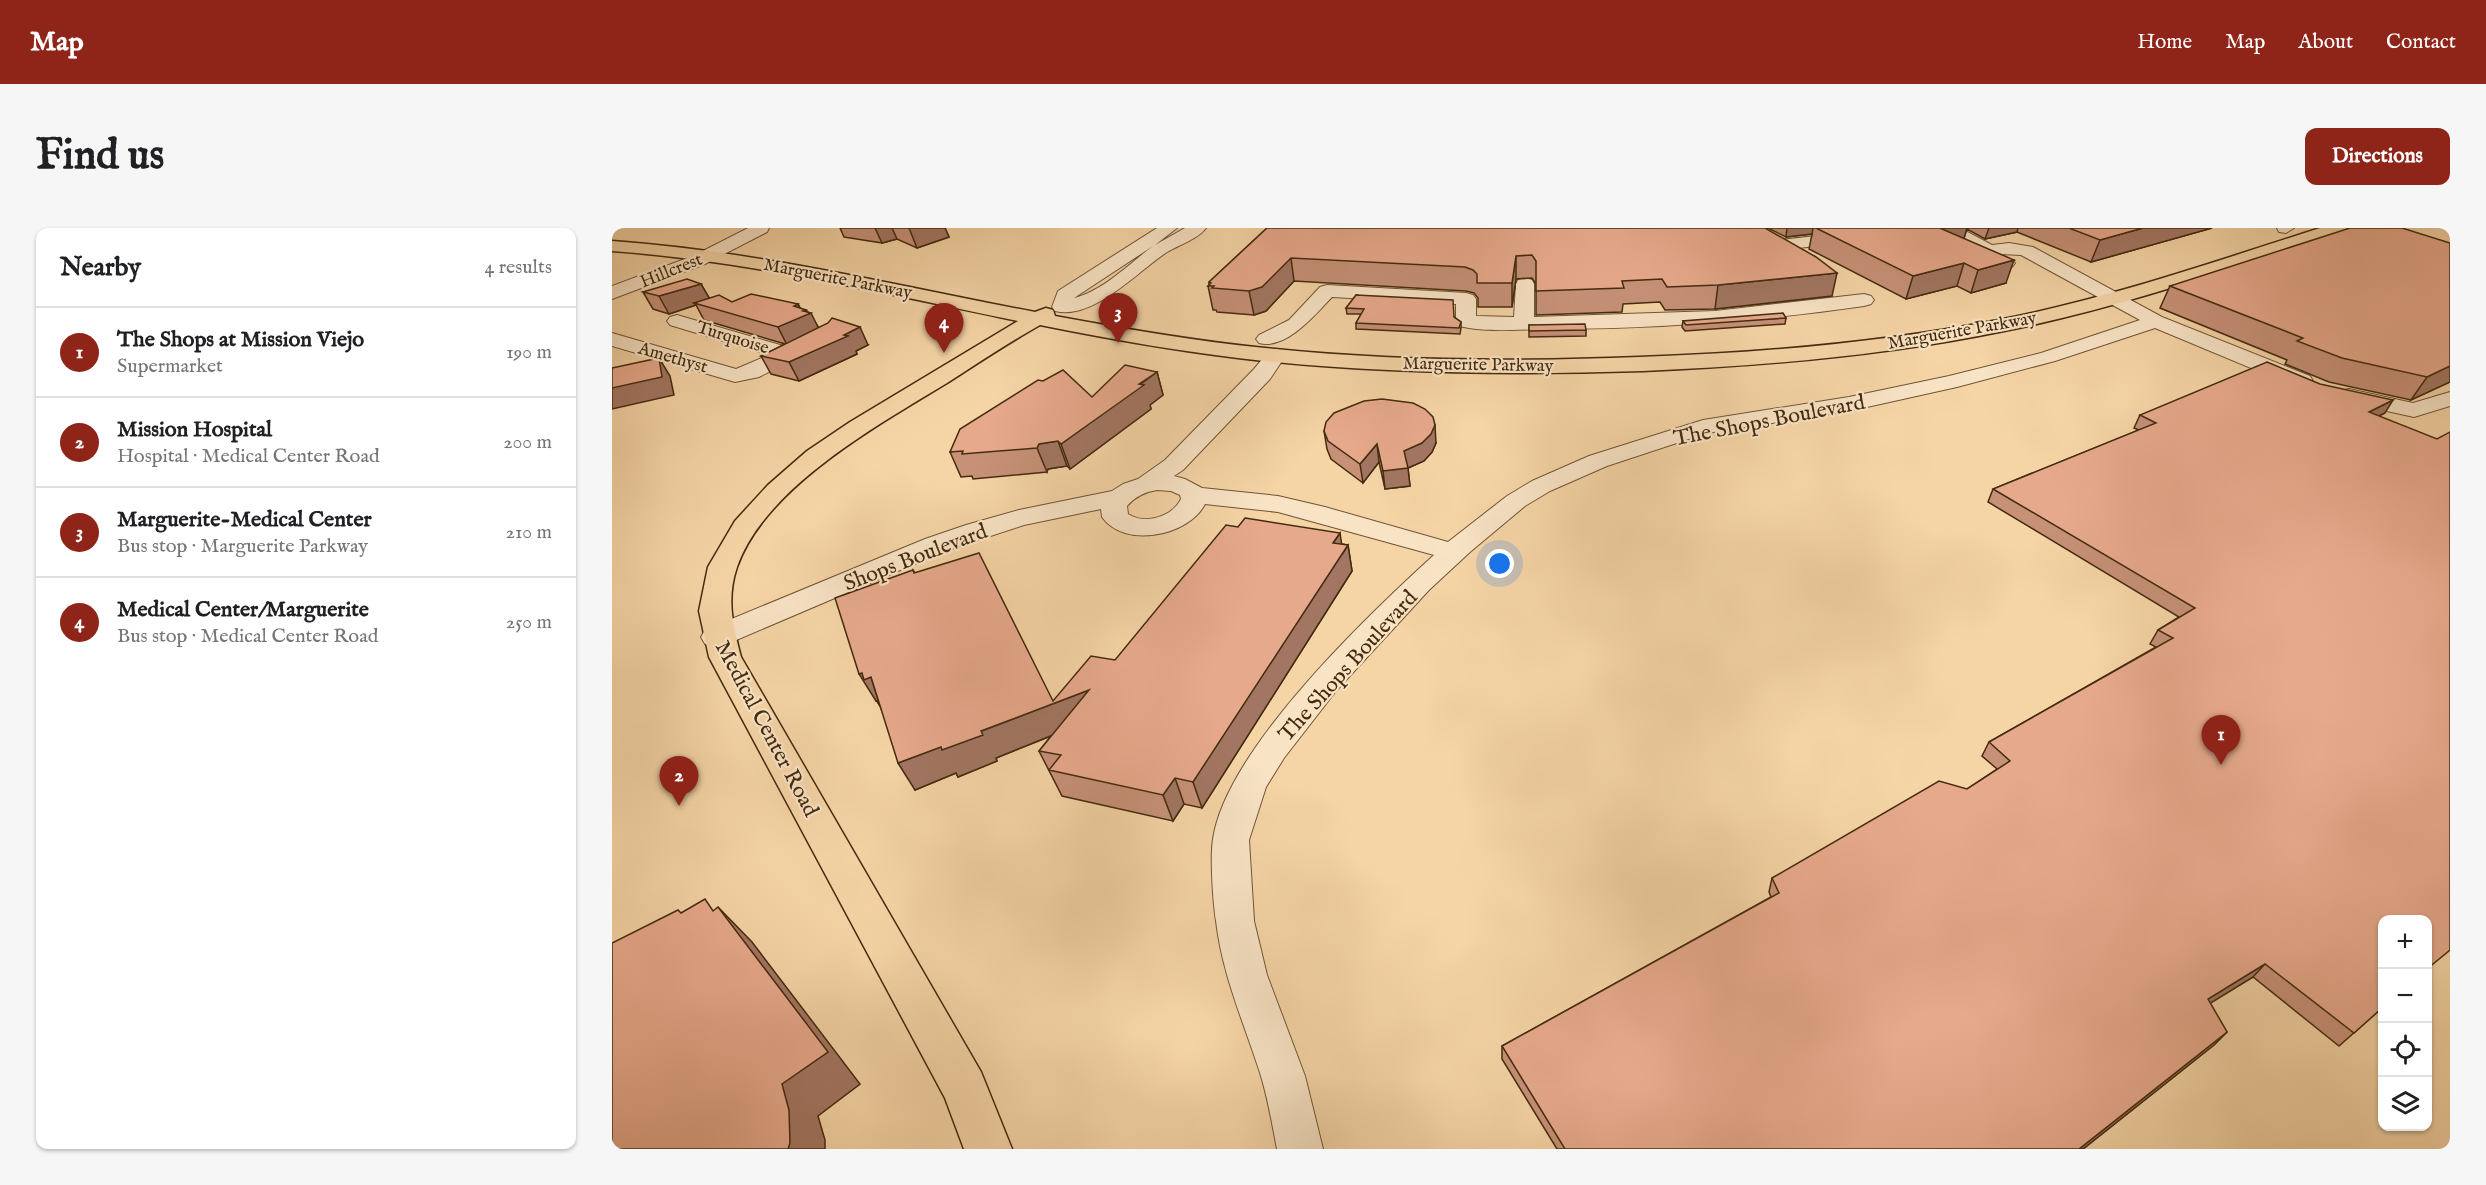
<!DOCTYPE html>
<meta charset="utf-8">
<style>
body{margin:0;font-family:"IM FELL English",serif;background:#f6f6f6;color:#202124}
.controls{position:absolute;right:18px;bottom:18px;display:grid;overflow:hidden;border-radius:12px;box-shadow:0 2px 4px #0004}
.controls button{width:54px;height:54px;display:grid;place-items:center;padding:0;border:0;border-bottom:2px solid #e0e0e0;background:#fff;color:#202124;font:30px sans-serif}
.you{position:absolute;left:888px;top:336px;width:21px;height:21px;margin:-15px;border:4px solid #fff;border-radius:50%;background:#1a73e8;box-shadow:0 0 0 9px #1a73e833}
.badge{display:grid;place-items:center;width:39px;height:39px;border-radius:50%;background:#8f2418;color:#fff;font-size:20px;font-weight:700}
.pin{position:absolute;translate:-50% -50px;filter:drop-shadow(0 2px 3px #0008)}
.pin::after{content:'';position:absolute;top:32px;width:21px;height:18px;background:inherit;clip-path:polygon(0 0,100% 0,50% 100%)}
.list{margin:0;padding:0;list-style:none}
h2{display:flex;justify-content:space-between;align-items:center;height:78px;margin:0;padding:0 24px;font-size:26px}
h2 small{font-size:20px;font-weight:400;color:#757577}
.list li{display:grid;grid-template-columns:39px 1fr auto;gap:18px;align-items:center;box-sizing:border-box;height:90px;padding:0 24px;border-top:2px solid #e0e0e0}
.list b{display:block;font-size:22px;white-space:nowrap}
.list p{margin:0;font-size:20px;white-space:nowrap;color:#757577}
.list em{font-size:20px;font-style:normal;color:#757577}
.icon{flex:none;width:33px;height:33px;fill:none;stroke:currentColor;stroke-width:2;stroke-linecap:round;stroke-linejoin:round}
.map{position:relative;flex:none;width:1838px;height:921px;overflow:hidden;border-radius:12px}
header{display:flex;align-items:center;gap:36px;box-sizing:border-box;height:84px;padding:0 30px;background:#8f2418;color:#fff}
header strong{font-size:28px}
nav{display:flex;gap:33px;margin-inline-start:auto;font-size:21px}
.intro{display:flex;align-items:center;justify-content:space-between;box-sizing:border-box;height:144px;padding:0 36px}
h1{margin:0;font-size:42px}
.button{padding:15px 27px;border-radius:12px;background:#8f2418;color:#fff;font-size:21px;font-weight:700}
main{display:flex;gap:36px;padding:0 36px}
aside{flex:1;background:#fff;border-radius:12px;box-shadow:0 2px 4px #0004}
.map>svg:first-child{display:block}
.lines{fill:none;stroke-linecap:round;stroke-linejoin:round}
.minor-casing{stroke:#705535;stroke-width:2}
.major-casing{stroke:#442b0f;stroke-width:3}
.minor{fill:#f8e3c5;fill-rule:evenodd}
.major{fill:#f5d4a6;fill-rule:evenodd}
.wall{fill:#c79178;stroke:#442b0f;stroke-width:1.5}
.shaded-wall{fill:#a27662;stroke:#442b0f;stroke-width:1.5}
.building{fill:#e7a98c;stroke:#442b0f;stroke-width:1.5}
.labels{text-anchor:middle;stroke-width:4.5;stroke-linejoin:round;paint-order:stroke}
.far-street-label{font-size:18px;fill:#442b0f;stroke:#f8e3c5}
.street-label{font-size:22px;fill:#442b0f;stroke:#f8e3c5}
</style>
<header>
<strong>Map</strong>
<nav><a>Home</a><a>Map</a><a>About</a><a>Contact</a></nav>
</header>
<div class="intro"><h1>Find us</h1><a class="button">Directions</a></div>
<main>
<aside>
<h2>Nearby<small>4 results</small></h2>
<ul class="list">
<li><span class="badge">1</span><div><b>The Shops at Mission Viejo</b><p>Supermarket</p></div><em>190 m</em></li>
<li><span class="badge">2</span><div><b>Mission Hospital</b><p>Hospital · Medical Center Road</p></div><em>200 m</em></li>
<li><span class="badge">3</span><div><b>Marguerite-Medical Center</b><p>Bus stop · Marguerite Parkway</p></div><em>210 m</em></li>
<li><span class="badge">4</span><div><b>Medical Center/Marguerite</b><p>Bus stop · Medical Center Road</p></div><em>250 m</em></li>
</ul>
</aside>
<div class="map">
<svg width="1838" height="921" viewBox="0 0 1838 921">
<rect width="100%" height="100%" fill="#f5d4a6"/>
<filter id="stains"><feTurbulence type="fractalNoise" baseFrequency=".00333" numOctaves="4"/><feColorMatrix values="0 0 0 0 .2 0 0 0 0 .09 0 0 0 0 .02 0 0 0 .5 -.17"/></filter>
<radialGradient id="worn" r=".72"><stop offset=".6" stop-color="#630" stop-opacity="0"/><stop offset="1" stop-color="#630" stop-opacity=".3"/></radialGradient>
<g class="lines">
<defs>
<g id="minor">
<path d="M 136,0 L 157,0 L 155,4 L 93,36 L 0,71 L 0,58 L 81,28 Z"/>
<path d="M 545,0 L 565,0 L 543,17 L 573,0 L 594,0 C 586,11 567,17 555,24 C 526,43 481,93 443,83 L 440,79 L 446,63 ZM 541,18 C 517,36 491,63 462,70 Z"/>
<path d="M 1243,0 L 1273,0 L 1271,4 L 1213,17 L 1158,23 L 1152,22 L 1149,18 L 1152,14 L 1158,13 L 1213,7 Z"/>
<path d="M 1328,0 L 1348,0 L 1380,17 L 1397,15 L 1421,19 L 1550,89 L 1698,148 L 1701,153 L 1698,158 L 1690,160 L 1682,158 L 1543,100 L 1443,133 L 1345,159 L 1237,183 L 1095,205 L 995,238 L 938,263 L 913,278 L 858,324 L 817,362 L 724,463 L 672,530 L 654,559 L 637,612 L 642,693 L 655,747 L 693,848 L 711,921 L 665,921 C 660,896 656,870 648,845 C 632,795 610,746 604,693 C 601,674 598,629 601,611 C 614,522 756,387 822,327 L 666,284 L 593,276 C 577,308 512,321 490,289 L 489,281 L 412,297 L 333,323 L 115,416 L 104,419 L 93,416 L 89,409 L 93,402 L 313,311 L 354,297 L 407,282 L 500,263 L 511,256 L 526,251 L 553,232 L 642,141 L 657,123 L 664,121 L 671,123 L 674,127 L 658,151 L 571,242 L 562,248 L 573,251 L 590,260 L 666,268 L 713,279 L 836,314 L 895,268 L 920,253 L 977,228 L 1091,192 L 1237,169 L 1337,148 L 1429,125 L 1528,92 L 1409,27 L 1389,26 L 1403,35 L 1400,39 C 1389,42 1379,37 1373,28 ZM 545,262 L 559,263 L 568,267 L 569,271 C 560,289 533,297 516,286 L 515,278 C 523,269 532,264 545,262 Z"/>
<path d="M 1665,0 L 1682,0 L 1674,5 L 1667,4 Z"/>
<path d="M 913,50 L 920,52 L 922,56 L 922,89 L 1103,83 L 1252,66 L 1259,68 L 1262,72 L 1259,76 L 1252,78 C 1148,93 1043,101 938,101 C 909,101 875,105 847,98 L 844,94 L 844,76 L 720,69 C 703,87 674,122 647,115 L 644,111 L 647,107 L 677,92 L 708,59 L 715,57 L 854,65 L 861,67 L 864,71 L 864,88 L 902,89 L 904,56 L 906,52 Z"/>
<path d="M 65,87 L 175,119 L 191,113 L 198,115 L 201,119 L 198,123 L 147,149 L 123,154 L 0,118 L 0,105 L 124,141 L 157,127 L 58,97 L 55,93 L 58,89 Z"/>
<path d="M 1737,161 L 1801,175 L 1838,164 L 1838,178 L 1802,189 L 1729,173 L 1726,168 L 1729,163 Z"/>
</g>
<path id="major" d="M 1708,0 L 1735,0 L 1732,4 C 1618,41 1505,81 1387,104 C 1270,128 1150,138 1031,143 C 904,147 777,146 652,133 C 577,125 502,112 428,97 C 396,115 366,135 335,155 C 266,197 153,259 125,339 C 114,371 121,398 129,429 L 369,844 L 400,921 L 352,921 L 333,870 L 97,429 L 87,383 L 96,339 L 123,293 L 156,257 L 195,223 L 238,194 L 406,93 C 271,65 137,33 0,23 L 0,13 C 143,23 282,57 423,84 L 434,80 L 441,82 L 443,88 C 513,101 583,113 653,120 C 777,133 903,134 1027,129 C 1147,125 1267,115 1386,92 C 1495,71 1602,34 1708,0 Z"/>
</defs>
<use href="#minor" class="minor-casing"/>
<use href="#major" class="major-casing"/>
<use href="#minor" class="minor"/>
<use href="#major" class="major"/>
</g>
<g class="wall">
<path d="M 228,0 L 333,0 L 337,9 L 305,20 L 285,11 L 270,15 L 232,9 Z"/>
<path d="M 655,0 L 1156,0 L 1155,2 L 1220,68 L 1103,81 L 1053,82 L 1048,74 L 1011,76 L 1010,84 L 924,87 L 924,56 L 920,50 L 904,51 L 900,79 L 866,79 L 866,70 L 862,65 L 854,63 L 682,53 L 654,83 L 642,87 L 605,84 L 604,82 L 601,82 L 596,58 L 597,57 L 597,54 Z"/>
<path d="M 1156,0 L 1600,0 L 1479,34 L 1405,4 L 1373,11 L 1355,1 L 1352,10 L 1394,55 L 1359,65 L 1345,58 L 1294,71 L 1197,21 L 1200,6 L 1174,9 Z"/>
<path d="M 1838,15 L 1838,154 L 1799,172 L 1717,154 L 1673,136 L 1675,132 L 1548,80 L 1558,58 Z"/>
<path d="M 89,56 L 97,70 L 120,74 L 186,76 L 188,80 L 196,84 L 207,100 L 256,117 L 244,123 L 245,126 L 187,153 L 159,146 L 149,128 L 173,116 L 92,92 L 84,77 L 57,86 L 41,81 L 31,64 Z"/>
<path d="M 744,67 L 842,89 L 849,94 L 849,100 L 848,106 L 744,101 L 744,95 L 749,86 L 735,86 L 734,80 Z"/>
<path d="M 1174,90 L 1173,96 L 1073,103 L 1070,99 L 1071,93 Z"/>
<path d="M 917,97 L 974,102 L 974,108 L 917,109 Z"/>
<path d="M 545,144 L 551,167 L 538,177 L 539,181 L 458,241 L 455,238 L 436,241 L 435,244 L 361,251 L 360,248 L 349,249 L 338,224 Z"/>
<path d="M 1773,185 L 1767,188 L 1770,780 L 1727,818 L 1641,749 L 1598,775 L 1615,804 L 1602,817 L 1471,921 L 945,921 L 890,831 L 890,818 L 1159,669 L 1157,664 L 1160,650 L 1355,561 L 1385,541 L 1370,528 L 1377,514 L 1544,419 L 1538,416 L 1546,402 L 1567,389 L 1376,274 L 1381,261 L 1527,202 L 1522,200 L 1528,187 Z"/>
<path d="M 712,203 L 824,215 L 820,224 L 812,233 L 796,240 L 798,258 L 773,261 L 767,234 L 751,255 L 719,231 L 715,221 Z"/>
<path d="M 730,316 L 736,317 L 740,343 L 590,580 L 572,576 L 561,593 L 450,568 L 427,523 L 439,508 L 384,530 L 385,533 L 346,549 L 344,545 L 303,562 L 268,478 L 265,473 L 264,473 L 301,342 L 303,345 L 441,473 L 503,432 Z"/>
</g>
<g class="shaded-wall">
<path d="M 263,0 L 280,0 L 285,11 L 270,15 Z"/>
<path d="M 297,0 L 333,0 L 337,9 L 305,20 Z"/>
<path d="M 1175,0 L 1201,0 L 1200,6 L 1174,9 Z"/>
<path d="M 1333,0 L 1355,0 L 1350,17 L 1330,1 Z"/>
<path d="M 1377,0 L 1406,0 L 1405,4 L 1373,11 Z"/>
<path d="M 1531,0 L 1600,0 L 1479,34 L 1488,12 Z"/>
<path d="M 904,28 L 904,51 L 900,79 L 900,55 Z"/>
<path d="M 679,30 L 682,53 L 654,83 L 642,87 L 637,63 Z"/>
<path d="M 1402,32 L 1394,55 L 1359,65 L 1366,42 Z"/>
<path d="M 1352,35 L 1345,58 L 1294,71 L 1301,48 Z"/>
<path d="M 1225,45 L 1220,68 L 1103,81 L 1106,57 Z"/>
<path d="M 89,56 L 99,73 L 82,75 L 84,77 L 57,86 L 47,68 Z"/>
<path d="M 186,76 L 192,88 L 191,83 L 194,82 L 197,86 L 199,85 L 208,103 L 175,117 L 166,99 L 182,78 Z"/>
<path d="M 248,99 L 256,117 L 244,123 L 245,126 L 187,153 L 177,134 Z"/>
<path d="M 47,130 L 58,148 L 62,167 L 0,181 L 0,160 Z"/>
<path d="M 1838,138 L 1838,154 L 1799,172 L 1815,149 Z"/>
<path d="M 545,144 L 551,167 L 538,177 L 539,181 L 458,241 L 449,216 Z"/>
<path d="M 1781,172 L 1773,185 L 1749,196 L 1757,184 Z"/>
<path d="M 823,197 L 824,215 L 820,224 L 812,233 L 796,240 L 798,258 L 773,261 L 771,243 L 792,223 Z"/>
<path d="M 446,213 L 455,238 L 436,241 L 435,244 L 425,220 L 427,216 Z"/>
<path d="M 765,216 L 767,234 L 751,255 L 748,236 Z"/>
<path d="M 728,305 L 731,325 L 736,317 L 740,343 L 590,580 L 581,554 L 721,315 Z"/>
<path d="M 250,445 L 259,449 L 268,478 L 265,473 L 264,473 L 247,446 Z"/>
<path d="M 477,462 L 488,488 L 384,530 L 385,533 L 346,549 L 344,545 L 303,562 L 286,535 Z"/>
<path d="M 563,550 L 572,576 L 561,593 L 551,567 Z"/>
<path d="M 106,679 L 140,714 L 248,856 L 206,888 L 213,912 L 213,921 L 176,921 Z"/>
<path d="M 1653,736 L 1641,749 L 1584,784 L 1596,771 Z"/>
<path d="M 1615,804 L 1602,817 L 1471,921 L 1467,921 Z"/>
</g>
<g class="building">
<path d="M 655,0 L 1153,0 L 1204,29 L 1225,45 L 1106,57 L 1055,59 L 1050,51 L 1010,53 L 1012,60 L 924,63 L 924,33 L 920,27 L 904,28 L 900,55 L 865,55 L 865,46 L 861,42 L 853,39 L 679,30 L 650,59 L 637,63 L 600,60 L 602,58 L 596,58 L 599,55 L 597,54 Z"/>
<path d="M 1204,0 L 1333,0 L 1330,1 L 1402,32 L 1366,42 L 1352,35 L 1301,48 Z"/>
<path d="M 1457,0 L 1531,0 L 1488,12 Z"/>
<path d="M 1738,0 L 1790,0 L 1838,15 L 1838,138 L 1815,149 L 1730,130 L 1685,113 L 1691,110 L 1558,58 Z"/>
<path d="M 75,51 L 89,56 L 47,68 L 31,64 Z"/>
<path d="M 139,66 L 186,76 L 182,78 L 194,82 L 191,83 L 199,85 L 166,99 L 82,75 L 107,67 L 120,74 Z"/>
<path d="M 744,67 L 841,72 L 842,89 L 849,94 L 847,100 L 744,95 L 752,81 L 734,80 Z"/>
<path d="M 1171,85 L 1174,90 L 1074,97 L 1071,93 Z"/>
<path d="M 220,90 L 248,99 L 232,107 L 236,108 L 177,134 L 149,128 L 216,95 Z"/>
<path d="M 973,96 L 974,102 L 917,103 L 917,97 Z"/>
<path d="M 47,130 L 50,149 L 0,160 L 0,140 Z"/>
<path d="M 1655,134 L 1708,156 L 1781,172 L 1757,184 L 1825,211 L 1838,204 L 1838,722 L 1815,741 L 1815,692 L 1770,692 L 1770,780 L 1742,805 L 1653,736 L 1596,771 L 1615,804 L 1467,921 L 953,921 L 890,818 L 1167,665 L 1160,650 L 1327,553 L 1355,561 L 1398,533 L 1377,514 L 1561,410 L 1546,402 L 1583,380 L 1381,261 L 1544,195 L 1528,187 Z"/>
<path d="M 513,137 L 545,144 L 527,156 L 532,157 L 449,216 L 446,213 L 427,216 L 425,220 L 350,226 L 351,223 L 338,224 L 348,201 L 426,152 L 431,153 L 451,142 L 480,169 Z"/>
<path d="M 770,171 L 801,175 L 813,181 L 821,189 L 823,197 L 819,206 L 810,215 L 792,223 L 796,240 L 771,243 L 765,216 L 748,236 L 716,213 L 712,203 L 714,194 L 722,185 L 752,173 Z"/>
<path d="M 633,290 L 728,305 L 721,315 L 736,317 L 581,554 L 563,550 L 551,567 L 437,542 L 449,527 L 427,523 L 477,462 L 369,503 L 371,507 L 330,522 L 329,519 L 286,535 L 259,449 L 252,452 L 250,445 L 247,446 L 223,370 L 301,342 L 302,345 L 367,325 L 441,473 L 479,428 L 503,432 L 614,297 L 626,299 Z"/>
<path d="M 93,671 L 101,683 L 106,679 L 216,824 L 170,856 L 177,882 L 178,915 L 176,921 L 0,921 L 0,715 L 66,682 L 69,685 Z"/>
</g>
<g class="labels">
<g class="far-street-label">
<text transform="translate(59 42) rotate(-22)" y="6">Hillcrest</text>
<text transform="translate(226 50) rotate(11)" y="6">Marguerite Parkway</text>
<text transform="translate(1350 102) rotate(-10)" y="6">Marguerite Parkway</text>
<text transform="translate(121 109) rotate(17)" y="6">Turquoise</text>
<text transform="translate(61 129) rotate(16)" y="6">Amethyst</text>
<text transform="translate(866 136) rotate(1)" y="6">Marguerite Parkway</text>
</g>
<g class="street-label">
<text transform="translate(1157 191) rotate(-11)" y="8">The Shops Boulevard</text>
<text transform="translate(303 328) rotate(-21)" y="8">Shops Boulevard</text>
<text transform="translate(735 437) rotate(-48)" y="8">The Shops Boulevard</text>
<text transform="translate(156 500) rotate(62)" y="8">Medical Center Road</text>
</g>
</g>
<rect width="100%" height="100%" filter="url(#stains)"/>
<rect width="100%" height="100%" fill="url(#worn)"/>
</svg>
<div class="controls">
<button>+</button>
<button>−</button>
<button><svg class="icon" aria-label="locate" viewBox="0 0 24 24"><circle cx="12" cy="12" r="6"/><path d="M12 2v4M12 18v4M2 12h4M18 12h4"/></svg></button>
<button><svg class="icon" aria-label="layers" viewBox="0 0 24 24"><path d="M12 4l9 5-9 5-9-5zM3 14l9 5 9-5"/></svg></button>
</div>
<div class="you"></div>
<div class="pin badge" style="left:1609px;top:537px">1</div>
<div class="pin badge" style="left:67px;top:578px">2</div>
<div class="pin badge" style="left:506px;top:115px">3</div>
<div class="pin badge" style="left:332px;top:125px">4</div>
</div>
</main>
